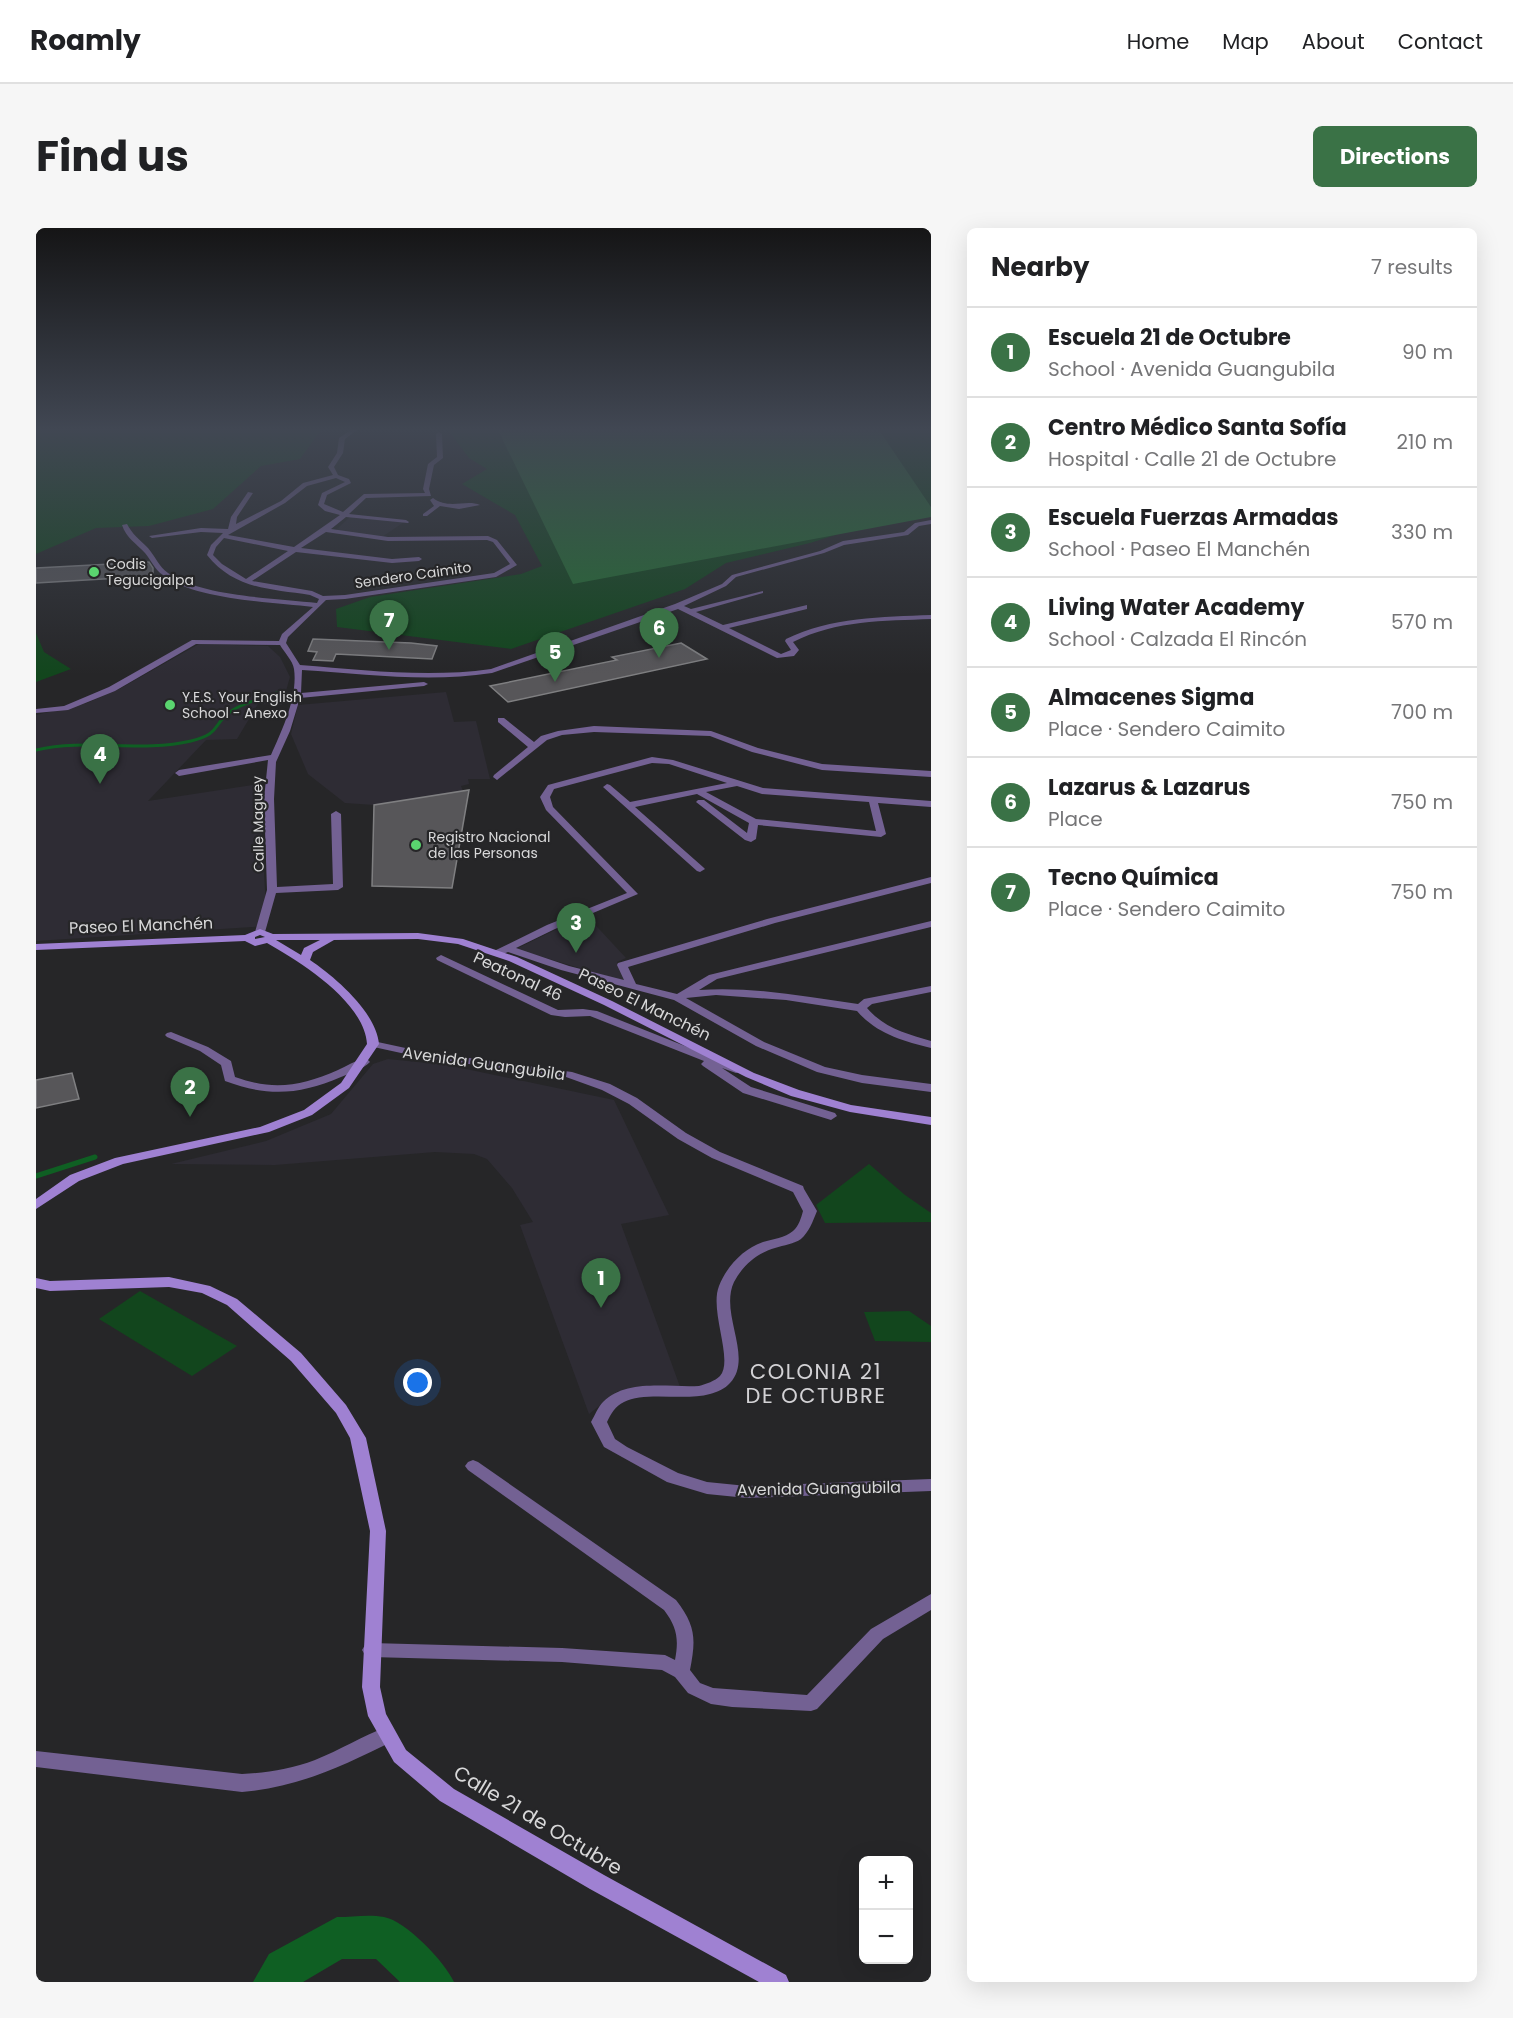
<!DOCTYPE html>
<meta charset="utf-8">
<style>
body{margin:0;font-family:Poppins,sans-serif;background:#f6f6f6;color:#202124}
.controls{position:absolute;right:18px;bottom:18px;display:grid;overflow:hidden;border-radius:9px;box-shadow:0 6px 24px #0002}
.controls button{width:54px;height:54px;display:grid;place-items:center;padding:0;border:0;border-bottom:2px solid #e0e0e0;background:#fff;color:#202124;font:30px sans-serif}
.you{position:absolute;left:382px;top:1155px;width:21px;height:21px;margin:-15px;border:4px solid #fff;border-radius:50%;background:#1a73e8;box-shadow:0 0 0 9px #1a73e833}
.badge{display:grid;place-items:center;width:39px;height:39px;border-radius:50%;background:#3a7246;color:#fff;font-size:20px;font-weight:700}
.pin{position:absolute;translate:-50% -50px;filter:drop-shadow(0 2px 3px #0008)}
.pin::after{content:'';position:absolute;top:32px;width:21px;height:18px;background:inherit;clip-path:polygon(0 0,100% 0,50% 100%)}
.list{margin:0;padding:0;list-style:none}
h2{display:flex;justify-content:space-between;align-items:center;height:78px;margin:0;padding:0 24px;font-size:26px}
h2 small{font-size:20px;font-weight:400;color:#757577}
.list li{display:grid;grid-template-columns:39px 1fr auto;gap:18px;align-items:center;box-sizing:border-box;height:90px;padding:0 24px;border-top:2px solid #e0e0e0}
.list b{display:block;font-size:22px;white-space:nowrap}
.list p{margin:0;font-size:20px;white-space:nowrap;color:#757577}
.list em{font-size:20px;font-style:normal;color:#757577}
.map{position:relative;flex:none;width:895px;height:1754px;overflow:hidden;border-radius:9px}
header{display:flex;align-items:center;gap:36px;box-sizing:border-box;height:84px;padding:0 30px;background:#fff;border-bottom:2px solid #e0e0e0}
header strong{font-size:28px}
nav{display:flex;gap:33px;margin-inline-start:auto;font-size:21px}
.intro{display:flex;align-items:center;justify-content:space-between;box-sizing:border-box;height:144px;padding:0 36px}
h1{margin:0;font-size:42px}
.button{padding:15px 27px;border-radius:9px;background:#3a7246;color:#fff;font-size:21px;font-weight:700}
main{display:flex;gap:36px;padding:0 36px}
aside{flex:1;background:#fff;border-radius:9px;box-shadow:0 6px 24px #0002}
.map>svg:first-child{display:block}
.built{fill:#2e2c34}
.green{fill:#12461d}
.forest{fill:#246e32}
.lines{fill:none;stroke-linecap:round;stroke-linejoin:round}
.stream-far1{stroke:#0f5f23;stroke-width:3}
.stream{stroke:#0f5f23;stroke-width:5}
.river{fill:#0f5f23;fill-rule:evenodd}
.building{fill:#575659;stroke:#7f7f81;stroke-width:1.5}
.street{fill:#736193;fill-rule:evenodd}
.secondary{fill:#9f81d2;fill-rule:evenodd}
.poi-dot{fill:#5ad56f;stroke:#262628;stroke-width:2}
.labels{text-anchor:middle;stroke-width:4.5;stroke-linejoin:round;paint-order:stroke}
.far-poi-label{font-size:14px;fill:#d8d8d9;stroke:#262628;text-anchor:start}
.far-street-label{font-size:14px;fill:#d8d8d9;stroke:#262628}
.street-label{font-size:16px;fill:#d8d8d9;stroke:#262628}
.near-street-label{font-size:20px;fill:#d8d8d9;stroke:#262628}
.near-neighbourhood-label{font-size:21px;letter-spacing:1.5px;fill:#d3d2d5;stroke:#262628}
</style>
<header>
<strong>Roamly</strong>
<nav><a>Home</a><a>Map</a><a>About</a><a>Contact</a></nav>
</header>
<div class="intro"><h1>Find us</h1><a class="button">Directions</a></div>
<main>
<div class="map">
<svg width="895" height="1754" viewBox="0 0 895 1754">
<rect width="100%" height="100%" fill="#262628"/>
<g class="built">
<path d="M 316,287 L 368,294 L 346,309 L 299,303 Z"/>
<path d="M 163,416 L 232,418 L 244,429 L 254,449 L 246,477 L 222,476 L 201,511 L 170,512 L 112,573 L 223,556 L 231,698 L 0,713 L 0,487 L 51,475 L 85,460 Z"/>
<path d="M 410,464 L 418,494 L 440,493 L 454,551 L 432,551 L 433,556 L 425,558 L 427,563 L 338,577 L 309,575 L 272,546 L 255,506 L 262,477 Z"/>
<path d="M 550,687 L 590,730 L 581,734 L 590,754 L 480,721 Z"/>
<path d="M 352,831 L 411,837 L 578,872 L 633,987 L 585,996 L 647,1167 L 582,1163 L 553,1186 L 484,997 L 497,994 L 476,960 L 451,931 L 438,926 L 399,924 L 239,937 L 135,936 L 230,913 L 295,886 L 337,836 Z"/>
</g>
<g class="green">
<path d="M 0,202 L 285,202 L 264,231 L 225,238 L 177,281 L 113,298 L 60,300 L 0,326 Z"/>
<path d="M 412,202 L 895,202 L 895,277 L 774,315 L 690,335 L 649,361 L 475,421 L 301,399 L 300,381 L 334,369 L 485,346 L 506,338 L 479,287 L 426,256 L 451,241 L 433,230 Z"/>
<path d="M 0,405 L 8,424 L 35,441 L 0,454 Z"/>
<path d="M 833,936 L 869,967 L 895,985 L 895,994 L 789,995 L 780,977 Z"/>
<path d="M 104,1063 L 201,1118 L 156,1148 L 63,1091 Z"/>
<path d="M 873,1083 L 895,1098 L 895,1114 L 839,1113 L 828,1084 Z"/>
</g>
<path class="forest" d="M 462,202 L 843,202 L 895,279 L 895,289 L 537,356 Z"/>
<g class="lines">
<path class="stream-far1" d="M 0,522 C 51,510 104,525 155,513 C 185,506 176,497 194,484 C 207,474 226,471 241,465"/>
<path class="stream" d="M 0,948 L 59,929"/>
<path class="river" d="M 301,1689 C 316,1689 333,1686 348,1689 C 370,1693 409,1734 418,1754 L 364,1754 L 340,1731 L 306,1731 L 267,1754 L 217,1754 L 233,1726 Z"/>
</g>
<g class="building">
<path d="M 113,334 L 117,340 L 117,348 L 0,355 L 0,340 Z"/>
<path d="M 277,411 L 375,415 L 401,418 L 396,431 L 300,426 L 297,433 L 277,432 L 281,424 L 272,423 Z"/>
<path d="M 645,415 L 671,431 L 472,474 L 454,458 L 581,432 L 576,429 Z"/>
<path d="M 433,562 L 416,660 L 336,658 L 338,577 Z"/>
<path d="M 36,845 L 43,871 L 0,880 L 0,852 Z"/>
</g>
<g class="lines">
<g class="street">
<path d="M 315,202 L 321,202 L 309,211 L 307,225 L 298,239 L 302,247 L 313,251 L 315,255 L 291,267 L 288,276 L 307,284 L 328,266 L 389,265 L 387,261 L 392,236 L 401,229 L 400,206 L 403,204 L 406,206 L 407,230 L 398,237 L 393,261 L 395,268 L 330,270 L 313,286 L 370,292 L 373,294 L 372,295 L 310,289 L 295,301 L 352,309 L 452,308 L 461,312 L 481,337 L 460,349 L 309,371 L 290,372 L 252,409 L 250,415 L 264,437 C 328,442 391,450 455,441 L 639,376 L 686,356 L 696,347 L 784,323 L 807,313 L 868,304 L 879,295 L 895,292 L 895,296 L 883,298 L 872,307 L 808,317 L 788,325 L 700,349 L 690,358 L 648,378 L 655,381 L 727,363 L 727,365 L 660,384 L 687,397 L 771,377 L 771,381 L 693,400 L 745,426 L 755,422 L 749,413 L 750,411 C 795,389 846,389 895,387 L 895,391 C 848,393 800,392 757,414 L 763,422 L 758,428 L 741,430 L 642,381 L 456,445 C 392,455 330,446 266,442 L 265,465 L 388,454 L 392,456 L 388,458 L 264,470 L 254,503 L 240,534 L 238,571 L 241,659 L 297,656 L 295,586 L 300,583 L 305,586 L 307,659 L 302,662 L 240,665 L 229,704 L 228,706 L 220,706 L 219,704 L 231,662 L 228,571 L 232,532 L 143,548 L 139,545 L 143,542 L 235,527 C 246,502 262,469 258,441 C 257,433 248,424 244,417 L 160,416 L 79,463 L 32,482 L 0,485 L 0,481 L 28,478 L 73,459 L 156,412 L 243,413 L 246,406 L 277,379 C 236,374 159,372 127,347 C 119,342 115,332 109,325 C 101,316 90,310 86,297 L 91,296 C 96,306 104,312 112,320 C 119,328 123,339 132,345 C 166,369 240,370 281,375 L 283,371 L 274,367 C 234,361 198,361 171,327 L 175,317 L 187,305 L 165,304 L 116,310 L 113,308 L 165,300 L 192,301 L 195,289 L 212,264 L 217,265 L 201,289 L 200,296 L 245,273 L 267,255 L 297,247 L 292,239 L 301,225 L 303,210 ZM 300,250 L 309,254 L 286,265 L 282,277 L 289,283 L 304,287 L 258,319 L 192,307 L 249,275 L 271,258 ZM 290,304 L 352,313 L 451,312 L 457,314 L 474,336 L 458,345 L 309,367 L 287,368 L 276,363 L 216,353 L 260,324 L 356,335 L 383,333 L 386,331 L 383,329 L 356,331 L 265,320 ZM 188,310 L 252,323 L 210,351 L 186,336 L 177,327 L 180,319 Z"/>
<path d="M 397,270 C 413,282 430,271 444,277 L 423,281 L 404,278 L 391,288 L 387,288 L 387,286 L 398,278 L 394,272 Z"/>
<path d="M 462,490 L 468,490 L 498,514 L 505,508 L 522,503 L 558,498 L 675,503 L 722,520 L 786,536 L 895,543 L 895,549 L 786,542 L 716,524 L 674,508 L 558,504 L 526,507 L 511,512 L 461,552 L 457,549 L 458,547 L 492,519 L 462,494 Z"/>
<path d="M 616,529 L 637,532 L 727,560 L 895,573 L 895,579 L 842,575 L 850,606 L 845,609 L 722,597 L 720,611 L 715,614 L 709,612 L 660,574 L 662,572 L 668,572 L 711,605 L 713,595 L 661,566 L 599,579 L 667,639 L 669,641 L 664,644 L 661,643 L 567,559 L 571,556 L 574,557 L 594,574 L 691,555 L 633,536 L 616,535 L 518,561 L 514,569 L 517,579 L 602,666 L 519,701 L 480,720 L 533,738 L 588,752 L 581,737 L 582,735 L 731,691 L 895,649 L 895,655 L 739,695 L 592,739 L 600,756 L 641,766 L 673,747 L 895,693 L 895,699 L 681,751 L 663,762 C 716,758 770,769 822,776 L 828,771 L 895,758 L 895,764 L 836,776 L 831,780 C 848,800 871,806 895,813 L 895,820 C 867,813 841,806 821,783 L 750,772 L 680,767 L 650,770 L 728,814 L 789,839 L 826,847 L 895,856 L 895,864 L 826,855 L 781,844 L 720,818 L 638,772 L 525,742 L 472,724 L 462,728 L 458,727 L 457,725 L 458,723 L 511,697 L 591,665 L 510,582 L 504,569 L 512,557 ZM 701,558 L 726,566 L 833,574 L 840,603 L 720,591 L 670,564 Z"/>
<path d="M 405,727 L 522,782 L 547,781 L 561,783 L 704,840 L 706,842 L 704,844 L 700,845 L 686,840 L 715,859 L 799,885 L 801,888 L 795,892 L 707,865 L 667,838 L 665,836 L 668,833 L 554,788 L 529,789 L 515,787 L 401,732 L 400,730 Z"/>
<path d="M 135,804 L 172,819 L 195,833 L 199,849 C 238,863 265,858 302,842 C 311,838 322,830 332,832 L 334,834 C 327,841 315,845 305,849 C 263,867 232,869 189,853 L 185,837 L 164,823 L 131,809 L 129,807 L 131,805 Z"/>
<path d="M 337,813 L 388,824 L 536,844 L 574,856 L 601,870 L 650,905 L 684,924 L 767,958 L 768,961 L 781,983 C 777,993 773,1004 765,1011 C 758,1016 748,1017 739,1020 C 721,1025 707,1037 698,1054 C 683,1086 718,1129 694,1155 C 689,1161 681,1164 674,1166 C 649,1173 608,1163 588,1174 C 579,1178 575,1186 571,1194 L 579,1211 L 591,1219 L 642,1245 L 671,1254 L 711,1258 L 895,1251 L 895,1263 L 711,1270 L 671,1266 L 631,1254 L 568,1219 L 555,1194 C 559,1187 562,1179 567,1174 C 591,1150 634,1160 663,1158 C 670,1156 679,1153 684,1148 C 698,1132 673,1083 683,1058 C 691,1038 707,1021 727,1014 C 737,1011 749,1010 757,1003 C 763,998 765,990 767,983 L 757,964 L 676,930 L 642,911 L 593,876 L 566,862 L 530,849 L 388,830 L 333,818 L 331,816 Z"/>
<path d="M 437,1232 L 442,1234 L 640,1372 C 660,1398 660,1411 654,1442 L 664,1455 L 677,1460 L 771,1467 L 835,1401 L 895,1366 L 895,1382 L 847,1411 L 781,1481 L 775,1483 L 696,1479 L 675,1476 L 652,1465 L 639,1449 L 626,1442 L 526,1434 L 335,1429 L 329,1427 L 326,1422 L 329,1417 L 335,1415 L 526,1420 L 629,1427 L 639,1432 C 643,1411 641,1399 628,1382 L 432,1242 L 429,1238 L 432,1234 Z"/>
<path d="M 351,1499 L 357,1501 L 360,1507 L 357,1513 C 307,1538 263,1559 206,1564 L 0,1539 L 0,1523 L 206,1546 C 231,1545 255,1541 279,1532 C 304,1522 326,1508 351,1499 Z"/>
</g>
<g class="secondary">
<path d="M 224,701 L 237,706 L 382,705 L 427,711 L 481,729 L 576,773 L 718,845 L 763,862 L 815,877 L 895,889 L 895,897 L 814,884 L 755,868 L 710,849 L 568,777 L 473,733 L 422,716 L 382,711 L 298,712 L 277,724 L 274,732 C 299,749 340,784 343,816 L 313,860 L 276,887 L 233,904 L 87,936 L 43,953 L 0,981 L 0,971 L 34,947 L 79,930 L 224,899 L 268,882 L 305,855 L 331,816 C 328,773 264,734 231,715 L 219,718 L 209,713 L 0,722 L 0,716 L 209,707 ZM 224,707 L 229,709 L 219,711 L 219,709 ZM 240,712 L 284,712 L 268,720 L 265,727 Z"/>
<path d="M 133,1049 L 174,1058 L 201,1071 L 265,1125 L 310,1177 L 330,1210 L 350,1303 L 344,1459 L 350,1486 L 370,1522 L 418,1561 L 568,1647 L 750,1747 L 753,1754 L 723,1754 L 554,1661 L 404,1573 L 358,1534 L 332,1488 L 326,1459 L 334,1303 L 314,1210 L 300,1185 L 255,1133 L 191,1077 L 166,1065 L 133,1059 L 14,1063 L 0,1060 L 0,1050 L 14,1053 Z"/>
</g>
</g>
<linearGradient id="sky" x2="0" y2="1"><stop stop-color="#151516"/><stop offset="0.45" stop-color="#414753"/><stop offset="1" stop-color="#414753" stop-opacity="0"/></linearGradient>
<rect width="895" height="447" fill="url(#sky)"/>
<g class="poi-dot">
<circle cx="58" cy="344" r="6"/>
<circle cx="134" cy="477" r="6"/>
<circle cx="380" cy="617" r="6"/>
</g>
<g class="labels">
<g class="far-poi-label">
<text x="70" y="341">Codis<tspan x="70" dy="16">Tegucigalpa</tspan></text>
<text x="146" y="474">Y.E.S. Your English<tspan x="146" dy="16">School - Anexo</tspan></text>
<text x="392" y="614">Registro Nacional<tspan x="392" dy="16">de las Personas</tspan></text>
</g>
<g class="far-street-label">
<text transform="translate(377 347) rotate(-8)" y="5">Sendero Caimito</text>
<text transform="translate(222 596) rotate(-91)" y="5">Calle Maguey</text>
</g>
<g class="street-label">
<text transform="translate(105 697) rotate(-2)" y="6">Paseo El Manchén</text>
<text transform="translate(482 748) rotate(25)" y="6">Peatonal 46</text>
<text transform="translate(609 776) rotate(26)" y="6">Paseo El Manchén</text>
<text transform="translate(448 835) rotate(8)" y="6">Avenida Guangubila</text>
<text transform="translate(783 1260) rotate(-1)" y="6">Avenida Guangubila</text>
</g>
<g class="near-street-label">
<text transform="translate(502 1592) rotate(31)" y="7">Calle 21 de Octubre</text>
</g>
<g class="near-neighbourhood-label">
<text x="780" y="1151">COLONIA 21<tspan x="780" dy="24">DE OCTUBRE</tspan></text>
</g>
</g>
</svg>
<div class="controls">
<button>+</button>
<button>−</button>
</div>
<div class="you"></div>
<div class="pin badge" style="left:565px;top:1080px">1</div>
<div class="pin badge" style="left:154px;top:889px">2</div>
<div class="pin badge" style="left:540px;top:725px">3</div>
<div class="pin badge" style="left:64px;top:556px">4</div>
<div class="pin badge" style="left:519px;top:454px">5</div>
<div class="pin badge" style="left:623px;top:430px">6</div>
<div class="pin badge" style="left:353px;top:422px">7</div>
</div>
<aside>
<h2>Nearby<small>7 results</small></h2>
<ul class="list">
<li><span class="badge">1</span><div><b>Escuela 21 de Octubre</b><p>School · Avenida Guangubila</p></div><em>90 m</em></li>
<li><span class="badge">2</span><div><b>Centro Médico Santa Sofía</b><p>Hospital · Calle 21 de Octubre</p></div><em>210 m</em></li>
<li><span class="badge">3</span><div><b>Escuela Fuerzas Armadas</b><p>School · Paseo El Manchén</p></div><em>330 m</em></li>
<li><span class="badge">4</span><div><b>Living Water Academy</b><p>School · Calzada El Rincón</p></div><em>570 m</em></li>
<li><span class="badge">5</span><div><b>Almacenes Sigma</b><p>Place · Sendero Caimito</p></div><em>700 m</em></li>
<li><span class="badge">6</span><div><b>Lazarus &amp; Lazarus</b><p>Place</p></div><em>750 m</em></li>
<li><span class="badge">7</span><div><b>Tecno Química</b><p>Place · Sendero Caimito</p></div><em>750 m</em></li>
</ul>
</aside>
</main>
